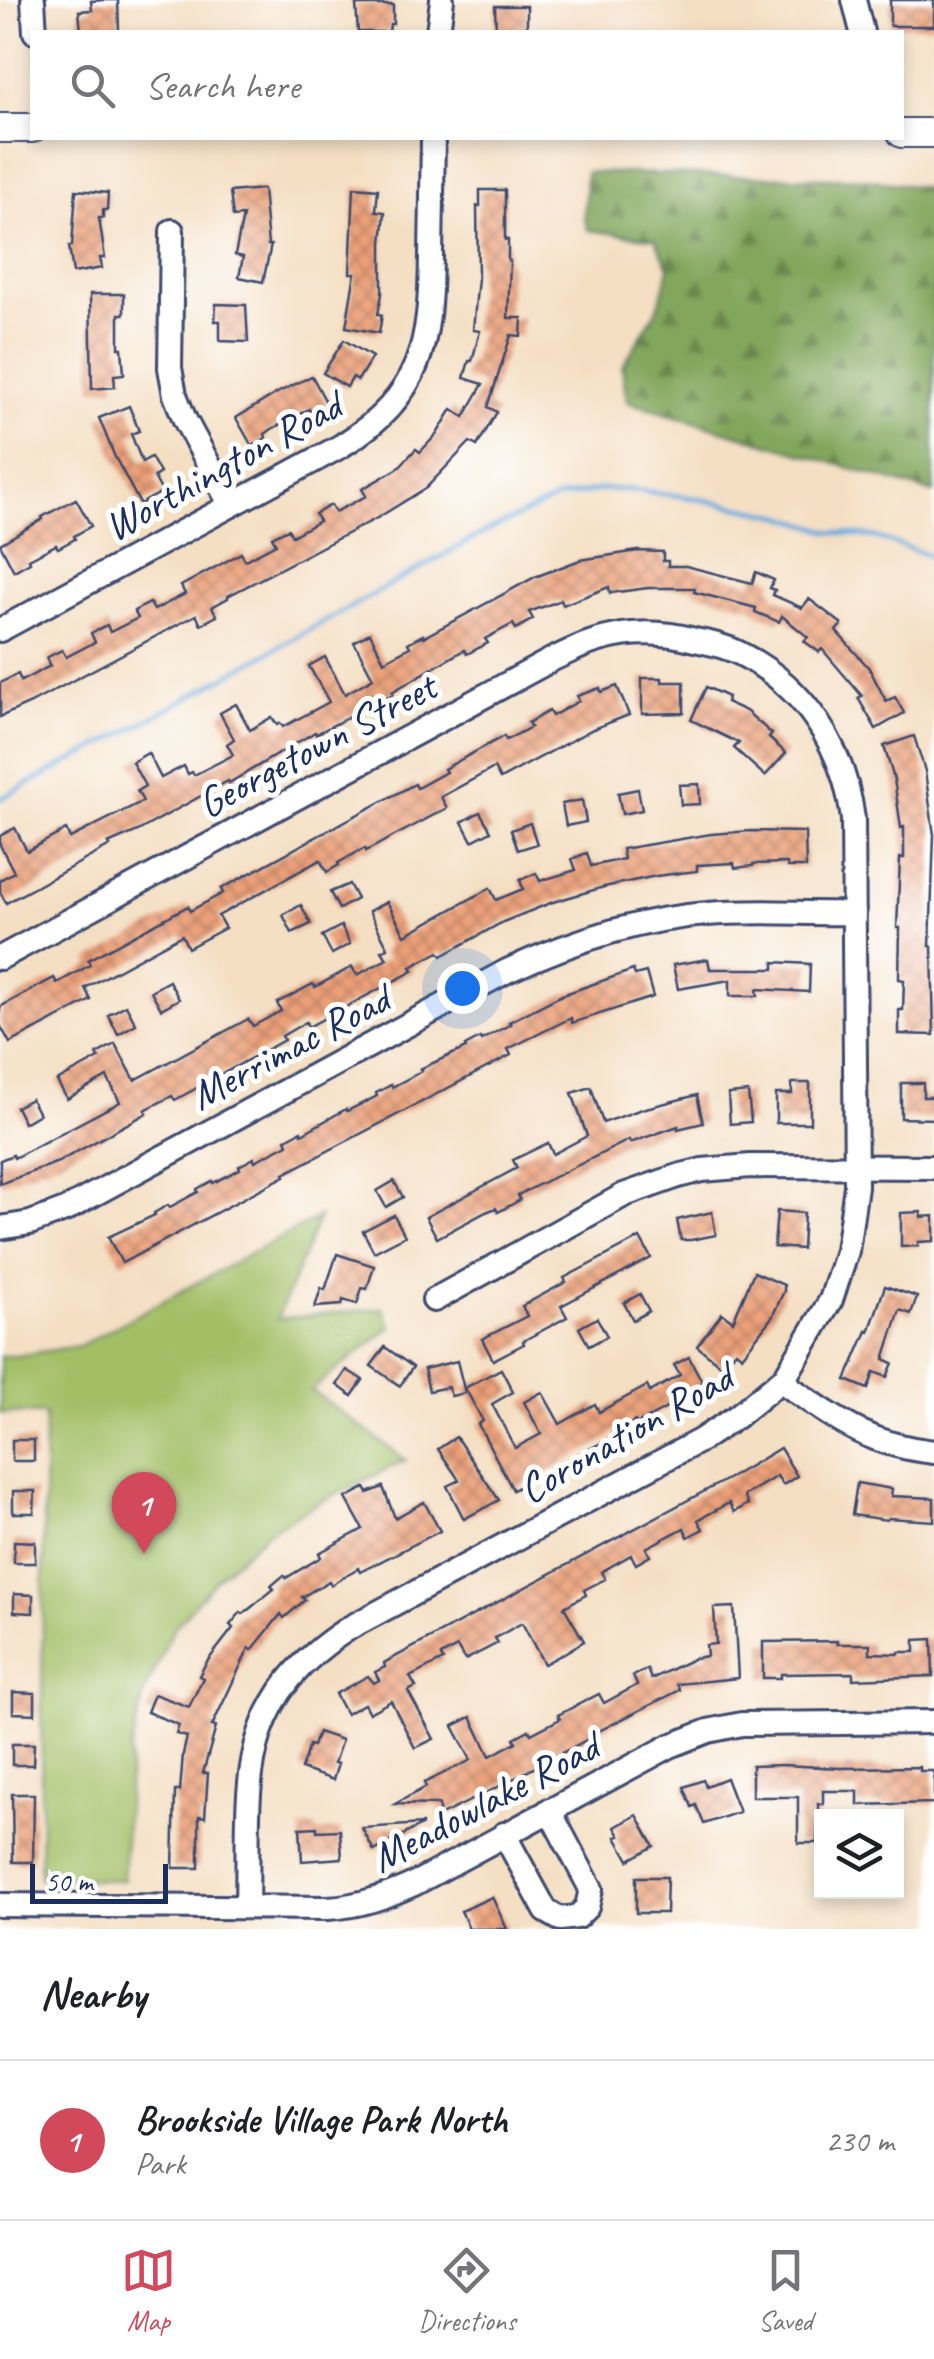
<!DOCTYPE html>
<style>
body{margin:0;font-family:Caveat,sans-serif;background:#f6f6f6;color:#202124}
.controls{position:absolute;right:30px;bottom:30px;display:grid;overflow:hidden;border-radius:0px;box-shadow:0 5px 15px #0003}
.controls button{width:90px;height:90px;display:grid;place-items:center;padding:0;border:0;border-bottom:2px solid #e0e0e0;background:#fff;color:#202124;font:50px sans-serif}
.scale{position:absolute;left:30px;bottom:25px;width:138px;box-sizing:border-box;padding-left:10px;border:5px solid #1b2f5e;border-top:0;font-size:28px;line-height:35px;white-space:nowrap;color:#1b2f5e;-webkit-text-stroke:8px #fff;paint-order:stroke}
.you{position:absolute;left:462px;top:988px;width:35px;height:35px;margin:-25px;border:8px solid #fff;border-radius:50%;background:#1a73e8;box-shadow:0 0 0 15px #1a73e833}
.badge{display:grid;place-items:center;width:65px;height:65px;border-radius:50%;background:#d1495b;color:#fff;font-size:32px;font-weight:700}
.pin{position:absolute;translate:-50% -82px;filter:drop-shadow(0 2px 5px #0008)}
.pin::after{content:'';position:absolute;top:52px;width:35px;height:30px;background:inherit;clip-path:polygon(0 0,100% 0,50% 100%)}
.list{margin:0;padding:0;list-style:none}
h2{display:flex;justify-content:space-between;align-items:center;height:130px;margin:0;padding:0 40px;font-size:42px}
h2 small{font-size:32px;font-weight:400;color:#757577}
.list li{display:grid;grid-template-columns:65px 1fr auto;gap:30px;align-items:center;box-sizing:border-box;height:160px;padding:0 40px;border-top:2px solid #e0e0e0}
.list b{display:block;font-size:38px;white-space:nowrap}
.list p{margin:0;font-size:32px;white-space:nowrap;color:#757577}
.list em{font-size:32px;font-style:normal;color:#757577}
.icon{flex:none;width:55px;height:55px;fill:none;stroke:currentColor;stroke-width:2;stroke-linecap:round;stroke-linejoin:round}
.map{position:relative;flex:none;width:934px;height:1929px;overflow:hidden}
.search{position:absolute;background:#fff;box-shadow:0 5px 15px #0003;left:30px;right:30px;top:30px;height:110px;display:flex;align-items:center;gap:25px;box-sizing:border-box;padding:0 35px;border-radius:0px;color:#757577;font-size:38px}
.sheet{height:290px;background:#fff}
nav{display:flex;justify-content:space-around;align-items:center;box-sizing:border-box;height:140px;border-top:2px solid #e0e0e0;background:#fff;font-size:28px;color:#757577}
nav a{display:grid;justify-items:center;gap:5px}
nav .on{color:#d1495b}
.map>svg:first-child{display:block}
.forest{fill:url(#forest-firs);stroke:#4e6a5c;stroke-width:2.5}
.park{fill:#a3bf66;stroke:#5f7762;stroke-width:2.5}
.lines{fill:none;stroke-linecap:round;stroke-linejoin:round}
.stream{stroke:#6aaadd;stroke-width:5}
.building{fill:url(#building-cross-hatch)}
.minor-casing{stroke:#3c496d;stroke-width:28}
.tertiary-casing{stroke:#3c496d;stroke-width:32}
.minor{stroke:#fff;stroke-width:22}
.tertiary{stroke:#fff;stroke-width:28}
.labels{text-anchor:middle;stroke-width:10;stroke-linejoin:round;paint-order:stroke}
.street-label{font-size:42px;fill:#1b2f5e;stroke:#fff}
</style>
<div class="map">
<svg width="934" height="1929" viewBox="0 0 934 1929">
<defs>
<pattern id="forest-firs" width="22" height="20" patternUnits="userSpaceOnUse" patternTransform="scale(2.5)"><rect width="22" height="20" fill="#82a65b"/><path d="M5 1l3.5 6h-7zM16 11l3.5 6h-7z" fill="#6a884e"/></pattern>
<pattern id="building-cross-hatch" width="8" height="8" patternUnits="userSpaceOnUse" patternTransform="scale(2.5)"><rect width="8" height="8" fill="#eca078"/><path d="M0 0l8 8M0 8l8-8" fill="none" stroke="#be8366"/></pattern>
</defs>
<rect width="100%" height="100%" fill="#fff"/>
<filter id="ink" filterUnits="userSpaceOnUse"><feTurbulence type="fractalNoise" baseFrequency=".01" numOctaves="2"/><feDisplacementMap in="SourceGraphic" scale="20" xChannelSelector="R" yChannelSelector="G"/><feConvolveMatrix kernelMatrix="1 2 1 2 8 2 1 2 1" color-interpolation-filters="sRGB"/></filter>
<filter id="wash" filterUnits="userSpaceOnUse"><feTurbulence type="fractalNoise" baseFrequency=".0048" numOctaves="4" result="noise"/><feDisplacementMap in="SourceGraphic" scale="40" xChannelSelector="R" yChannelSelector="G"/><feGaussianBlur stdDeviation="2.25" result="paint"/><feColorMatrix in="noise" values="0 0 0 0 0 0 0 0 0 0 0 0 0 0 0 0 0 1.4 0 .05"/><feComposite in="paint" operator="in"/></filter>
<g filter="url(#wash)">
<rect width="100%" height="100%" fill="#f4dfc3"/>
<path class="forest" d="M 586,172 L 864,179 L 934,189 L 934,493 L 627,402 L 622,367 L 658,308 L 669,268 L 655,239 L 588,230 L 584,217 Z"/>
<path class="park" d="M 319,1217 L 277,1319 L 383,1308 L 391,1327 L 311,1390 L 406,1460 L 318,1503 L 268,1532 L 219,1576 L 174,1628 L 144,1694 L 130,1751 L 123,1880 L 40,1879 L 45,1414 L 0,1413 L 0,1356 L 15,1356 L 79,1346 Z"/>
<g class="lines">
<path class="stream" d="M 0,799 L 139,725 L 483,533 L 558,498 L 604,489 L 636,490 L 694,498 L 782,516 L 831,532 L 876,537 L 934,557"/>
</g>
<g id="blocks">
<g class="building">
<path d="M 103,0 L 118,0 L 119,31 L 81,32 L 79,11 L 92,10 L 91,1 Z"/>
<rect x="890" y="0" width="44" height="26"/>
<path d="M 356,5 L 393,5 L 393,24 L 390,24 L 389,32 L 358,32 Z"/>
<path d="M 495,6 L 527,6 L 527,32 L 496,32 Z"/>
<path d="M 354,187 L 378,189 L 376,211 L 385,212 L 382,243 L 382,294 L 378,314 L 382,315 L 379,333 L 346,327 L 355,273 L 350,273 Z"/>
<path d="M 263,189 L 268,245 L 271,245 L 263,282 L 239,277 L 243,257 L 235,255 L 243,216 L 233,217 L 230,192 Z"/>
<path d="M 76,190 L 108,193 L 107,210 L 103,210 L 103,218 L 99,218 L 105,258 L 100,258 L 102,268 L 73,273 L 69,246 L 72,246 Z"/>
<path d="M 480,190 L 505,190 L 505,240 L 508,240 L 508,261 L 510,261 L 508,318 L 522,318 L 521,336 L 511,335 L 488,407 L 497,412 L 477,446 L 470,442 L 426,488 L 379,517 L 228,596 L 228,598 L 212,607 L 217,616 L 201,624 L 196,615 L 31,703 L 0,717 L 0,683 L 18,674 L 21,681 L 50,666 L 46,658 L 62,650 L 66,657 L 95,642 L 91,633 L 107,625 L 110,632 L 138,618 L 134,611 L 150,603 L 154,610 L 185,594 L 181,586 L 223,563 L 241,553 L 245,560 L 276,544 L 272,537 L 288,529 L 292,536 L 319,521 L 315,514 L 331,505 L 335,512 L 366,496 L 362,489 L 397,469 L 416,449 L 420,452 L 437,434 L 452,409 L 464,417 L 483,384 L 464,378 L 469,361 L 472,361 L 480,331 L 473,330 L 478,278 L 477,206 L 480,206 Z"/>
<path d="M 90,294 L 124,294 L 124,314 L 119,314 L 119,348 L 122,348 L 124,374 L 114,375 L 115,387 L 92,389 Z"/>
<path d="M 216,304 L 246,305 L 248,342 L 220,341 L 220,321 L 215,321 Z"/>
<path d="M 344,340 L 372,357 L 358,380 L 353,377 L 347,387 L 323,373 Z"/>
<path d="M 312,376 L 327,404 L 311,413 L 309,409 L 272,429 L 265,434 L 266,438 L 252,446 L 236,418 L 277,393 Z"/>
<path d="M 129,406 L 139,431 L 131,434 L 142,462 L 151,457 L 160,473 L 154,477 L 162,492 L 140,504 L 114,455 L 99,418 Z"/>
<path d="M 76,499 L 91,526 L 74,536 L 75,539 L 58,548 L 56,545 L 29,559 L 30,562 L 14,571 L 0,544 L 43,519 L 42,517 Z"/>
<path d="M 638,551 L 663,552 L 663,561 L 668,561 L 668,566 L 686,566 L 752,583 L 756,572 L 774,580 L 770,588 L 775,590 L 773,595 L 802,608 L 809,599 L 842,624 L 836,631 L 869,668 L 886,701 L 895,697 L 904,713 L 876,729 L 858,698 L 862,696 L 822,649 L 819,652 L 804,641 L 808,637 L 782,616 L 779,622 L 755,612 L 756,608 L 694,592 L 695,588 L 648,588 L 610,593 L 609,587 L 563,605 L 561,600 L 529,612 L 533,619 L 516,629 L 513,624 L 485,639 L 488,643 L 467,654 L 464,650 L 392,692 L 393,694 L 316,734 L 315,732 L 229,783 L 228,781 L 138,831 L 108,844 L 110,846 L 6,903 L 0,892 L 0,880 L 14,872 L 0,845 L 0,836 L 15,828 L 27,851 L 66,830 L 70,838 L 143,801 L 137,791 L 145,786 L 132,762 L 148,753 L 161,778 L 184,766 L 188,774 L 192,772 L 194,775 L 233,755 L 227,744 L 234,739 L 220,713 L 236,704 L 250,730 L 272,717 L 277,725 L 280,723 L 283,727 L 329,702 L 309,666 L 325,657 L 345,694 L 373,678 L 354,642 L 370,633 L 384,661 L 410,647 L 408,643 L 423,635 L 424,637 L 535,577 L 580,560 Z"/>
<path d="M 642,678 L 662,678 L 662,682 L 684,682 L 684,713 L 642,714 Z"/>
<path d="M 617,686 L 629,715 L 593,729 L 500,779 L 494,768 L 441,797 L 447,808 L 366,851 L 365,848 L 338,863 L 339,865 L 327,872 L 320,860 L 218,916 L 225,928 L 188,948 L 182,935 L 85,988 L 91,1000 L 10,1043 L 0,1025 L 0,1007 L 54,978 L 57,983 L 90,965 L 88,960 L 188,906 L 190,911 L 223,893 L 221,889 L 349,819 L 415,784 L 417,788 L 446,772 L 444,769 L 504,736 L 506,740 L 531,727 L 528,723 L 549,711 L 552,716 L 579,701 L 577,696 L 600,688 L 601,692 Z"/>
<path d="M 706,687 L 728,697 L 726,702 L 746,711 L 772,734 L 769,738 L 786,753 L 765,776 L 734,748 L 739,743 L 691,720 Z"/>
<path d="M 914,736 L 925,771 L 934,835 L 930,946 L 932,946 L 934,1035 L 899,1034 L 899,1010 L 903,1010 L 904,980 L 899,979 L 900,928 L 897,928 L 900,858 L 904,858 L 904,827 L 901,828 L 894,779 L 884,746 Z"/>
<path d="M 699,784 L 700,804 L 681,805 L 679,785 Z"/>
<path d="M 638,789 L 642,810 L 622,814 L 618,793 Z"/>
<path d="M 582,800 L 586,822 L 566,826 L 562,804 Z"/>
<path d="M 480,812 L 491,831 L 472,841 L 462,822 Z"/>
<path d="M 530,823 L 537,844 L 518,850 L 511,830 Z"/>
<path d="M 751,831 L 805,832 L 806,867 L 788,867 L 787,863 L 753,864 L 753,866 L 735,868 L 734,863 L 697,865 L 697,871 L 656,876 L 604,887 L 553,902 L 503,922 L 442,956 L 439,952 L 411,967 L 413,971 L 308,1027 L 306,1022 L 282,1036 L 284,1040 L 175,1100 L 172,1096 L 145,1110 L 147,1113 L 58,1162 L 0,1184 L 0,1160 L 13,1155 L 14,1158 L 120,1102 L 107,1077 L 67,1099 L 57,1081 L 99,1058 L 97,1054 L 115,1044 L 135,1080 L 248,1019 L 253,1026 L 281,1011 L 277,1003 L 313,984 L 315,987 L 352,967 L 357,975 L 387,959 L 382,951 L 388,948 L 369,911 L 387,902 L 405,935 L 490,888 L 496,900 L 523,889 L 520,880 L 536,873 L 540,881 L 576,870 L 572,859 L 587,853 L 591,866 L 624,859 L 622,849 L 711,834 Z"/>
<path d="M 349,884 L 357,899 L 339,909 L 330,892 Z"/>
<path d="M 301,905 L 311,924 L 292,933 L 283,915 Z"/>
<path d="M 341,926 L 350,944 L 332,954 L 322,936 Z"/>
<path d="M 708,959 L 710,969 L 774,969 L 774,962 L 810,964 L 809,992 L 757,989 L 758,996 L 730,996 L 730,980 L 678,989 L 673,965 Z"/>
<path d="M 633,970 L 635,975 L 646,972 L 653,997 L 572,1023 L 571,1018 L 508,1049 L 511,1055 L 284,1174 L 285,1176 L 122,1263 L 108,1237 L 155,1215 L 154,1213 L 168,1205 L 170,1207 L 198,1192 L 197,1189 L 212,1181 L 213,1183 L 240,1169 L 239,1166 L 254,1158 L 255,1161 L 288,1144 L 286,1139 L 301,1131 L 302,1134 L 346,1109 L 347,1111 L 377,1096 L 376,1093 L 391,1085 L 392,1087 L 422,1071 L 420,1069 L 466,1048 L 465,1046 L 480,1038 L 481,1040 L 511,1024 L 509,1022 L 562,995 Z"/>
<path d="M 169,981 L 179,999 L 161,1009 L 151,991 Z"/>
<path d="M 126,1005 L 136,1024 L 118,1034 L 108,1015 Z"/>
<path d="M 792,1083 L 810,1083 L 810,1123 L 776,1123 L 776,1094 L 792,1094 Z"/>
<path d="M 901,1083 L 923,1083 L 923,1097 L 934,1097 L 934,1119 L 901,1118 Z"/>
<path d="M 591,1087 L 603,1123 L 642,1109 L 697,1095 L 703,1123 L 678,1129 L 678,1126 L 630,1143 L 629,1140 L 518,1195 L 520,1200 L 498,1212 L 496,1208 L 486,1212 L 437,1238 L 426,1217 L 517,1168 L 513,1160 L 548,1143 L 553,1154 L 587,1136 L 572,1093 Z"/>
<path d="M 748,1092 L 751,1122 L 730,1124 L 728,1094 Z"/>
<path d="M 31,1099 L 39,1114 L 24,1123 L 16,1107 Z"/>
<path d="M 394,1181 L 403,1197 L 386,1207 L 377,1191 Z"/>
<path d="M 777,1211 L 804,1213 L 802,1249 L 774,1247 Z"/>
<path d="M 712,1212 L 716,1235 L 691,1240 L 681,1240 L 677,1220 Z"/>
<path d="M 921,1212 L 921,1217 L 934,1216 L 934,1241 L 918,1242 L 918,1246 L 901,1247 L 901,1213 Z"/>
<path d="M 394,1215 L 405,1236 L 374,1252 L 363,1231 Z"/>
<path d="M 640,1238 L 651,1258 L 561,1306 L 567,1317 L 523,1341 L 524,1344 L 493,1360 L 482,1339 L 527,1316 L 522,1306 L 566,1282 L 564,1278 Z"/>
<path d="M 337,1254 L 374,1266 L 367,1289 L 362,1288 L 357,1304 L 343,1300 L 342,1305 L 315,1307 L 321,1288 L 325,1290 Z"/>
<path d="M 754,1272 L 784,1285 L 784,1291 L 772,1317 L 742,1356 L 736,1351 L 723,1367 L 697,1346 L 722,1313 L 733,1321 Z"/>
<path d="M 885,1286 L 917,1297 L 911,1314 L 900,1310 L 884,1359 L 893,1363 L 887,1377 L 874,1372 L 868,1389 L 846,1380 L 867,1331 L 869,1332 Z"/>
<path d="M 640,1294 L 649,1311 L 633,1320 L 624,1303 Z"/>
<path d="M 597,1318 L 607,1336 L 589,1346 L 579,1328 Z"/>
<path d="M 385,1347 L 413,1367 L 400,1386 L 371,1366 Z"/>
<path d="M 689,1357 L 705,1387 L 637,1424 L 635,1421 L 611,1434 L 612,1437 L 513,1490 L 478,1424 L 483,1421 L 465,1388 L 501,1369 L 513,1392 L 492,1404 L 515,1448 L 541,1434 L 524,1402 L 542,1392 L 560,1424 L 595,1404 L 599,1412 L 647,1386 L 650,1392 L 680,1375 L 674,1365 Z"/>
<path d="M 457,1361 L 465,1393 L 451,1396 L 448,1387 L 429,1391 L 424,1369 Z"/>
<path d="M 347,1370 L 363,1380 L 352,1396 L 337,1385 Z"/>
<path d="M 456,1437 L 499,1500 L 464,1519 L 447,1486 L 459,1480 L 438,1449 Z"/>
<rect x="12" y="1440" width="22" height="21"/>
<path d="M 780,1448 L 797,1476 L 783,1485 L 777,1476 L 744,1496 L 748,1504 L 734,1512 L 729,1503 L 698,1520 L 703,1529 L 688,1537 L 684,1528 L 646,1548 L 650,1556 L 636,1564 L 631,1555 L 601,1572 L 605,1579 L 584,1590 L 586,1595 L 564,1607 L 584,1641 L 561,1655 L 544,1664 L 522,1623 L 495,1638 L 498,1643 L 465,1660 L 457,1647 L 441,1656 L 443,1660 L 410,1677 L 416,1687 L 408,1691 L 434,1739 L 415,1748 L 391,1701 L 369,1713 L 364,1704 L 346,1714 L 335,1694 L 368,1676 L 374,1683 L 379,1680 L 375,1672 L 385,1667 L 384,1663 L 733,1476 Z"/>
<path d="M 857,1483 L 892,1489 L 891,1496 L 934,1498 L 934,1521 L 888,1518 L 887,1520 L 852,1515 Z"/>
<path d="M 383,1487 L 395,1518 L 424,1502 L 440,1531 L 360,1572 L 358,1568 L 331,1585 L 329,1581 L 302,1597 L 305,1600 L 284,1618 L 281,1614 L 252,1650 L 249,1648 L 212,1726 L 216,1727 L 203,1773 L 208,1773 L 205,1817 L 199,1816 L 199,1868 L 173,1868 L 175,1791 L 180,1791 L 183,1754 L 187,1737 L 176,1734 L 179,1725 L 147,1712 L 154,1694 L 189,1707 L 203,1678 L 199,1676 L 206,1663 L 233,1628 L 230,1625 L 241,1612 L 243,1614 L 274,1589 L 271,1586 L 284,1575 L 286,1578 L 321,1557 L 319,1553 L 363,1529 L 346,1498 L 365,1488 L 368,1493 Z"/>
<path d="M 13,1491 L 35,1491 L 34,1513 L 13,1513 Z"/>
<path d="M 14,1541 L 35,1542 L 35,1563 L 14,1563 Z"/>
<path d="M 14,1594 L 33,1595 L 33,1613 L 14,1612 Z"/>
<path d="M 734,1607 L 738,1678 L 677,1684 L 680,1690 L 589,1736 L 590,1738 L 494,1789 L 439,1816 L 439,1805 L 395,1804 L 426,1787 L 424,1783 L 471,1760 L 453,1726 L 471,1717 L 490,1756 L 516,1742 L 514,1738 L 529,1730 L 531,1734 L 560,1719 L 558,1715 L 599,1694 L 604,1703 L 637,1685 L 633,1676 L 647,1669 L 651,1679 L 695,1658 L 707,1656 L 706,1645 L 716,1644 L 714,1608 Z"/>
<path d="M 932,1639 L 933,1676 L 853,1679 L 853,1673 L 781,1674 L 781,1678 L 763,1678 L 763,1642 L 837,1641 L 837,1644 L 870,1644 L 870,1653 L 899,1654 L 899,1652 L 915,1652 L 915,1640 Z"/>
<path d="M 13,1692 L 35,1693 L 35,1714 L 13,1713 Z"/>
<path d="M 318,1732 L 342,1740 L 334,1763 L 338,1764 L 333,1780 L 301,1769 L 309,1745 L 313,1746 Z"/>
<path d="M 12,1744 L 34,1744 L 33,1765 L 12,1765 Z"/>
<path d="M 783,1765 L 840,1768 L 920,1767 L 920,1771 L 934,1771 L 934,1803 L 858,1805 L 858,1791 L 823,1791 L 823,1804 L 818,1804 L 818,1843 L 798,1843 L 798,1797 L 752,1797 L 752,1766 Z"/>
<path d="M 726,1778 L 739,1812 L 704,1824 L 696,1805 L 692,1807 L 684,1787 L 703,1780 L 706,1786 Z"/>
<path d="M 12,1794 L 34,1794 L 33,1862 L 13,1862 Z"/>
<path d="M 637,1815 L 654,1846 L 629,1860 L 616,1837 L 620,1836 L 615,1827 Z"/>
<path d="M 423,1824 L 374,1851 L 362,1828 Z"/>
<path d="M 317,1827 L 317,1831 L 340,1830 L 342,1858 L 302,1861 L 300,1828 Z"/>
<path d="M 636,1877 L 667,1877 L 666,1913 L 636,1913 Z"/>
<path d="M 492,1897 L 507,1929 L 469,1929 L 461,1911 Z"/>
</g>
</g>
</g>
<g filter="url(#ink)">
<use href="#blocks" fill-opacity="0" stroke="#3c496d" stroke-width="2.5"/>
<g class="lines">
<defs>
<g id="minor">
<path d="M 33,0 L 35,32"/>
<path d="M 854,0 L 862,32"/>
<path d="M 438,32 L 442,0"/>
<path d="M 172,231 L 170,368 L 175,395 L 185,420 L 230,504"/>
<path d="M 0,630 L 341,446 C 423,395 430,343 431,254 C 432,215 432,176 433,138"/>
<path d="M 0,958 L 553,659 C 569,652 585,643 603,639 C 633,631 665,632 695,640 C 710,643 725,646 739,653 C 805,686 844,748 853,819 L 856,1186 L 847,1251 L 831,1300 L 785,1377 L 736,1417 L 701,1440 L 349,1628 C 232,1703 250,1786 247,1907"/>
<path d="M 0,1228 L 30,1223 L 65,1210 L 507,971 C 570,942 637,919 707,914 C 755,910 805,914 854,913"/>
<path d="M 434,1300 L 624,1195 L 678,1176 L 702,1170 L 751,1166 L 934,1167"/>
<path d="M 781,1381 C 834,1418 866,1445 934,1452"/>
<path d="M 504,1834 L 546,1911 L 560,1919 L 577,1917 L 587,1907 L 591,1889 L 549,1810"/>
<path d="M 0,1905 L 328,1908 C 360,1906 385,1897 414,1884 L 670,1746 L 708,1731 L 742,1724 L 934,1722"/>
</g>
<g id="tertiary">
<path d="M 0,128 L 32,128"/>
<path d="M 902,133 L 934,133"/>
</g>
</defs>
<use href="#minor" class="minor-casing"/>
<use href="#tertiary" class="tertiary-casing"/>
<use href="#minor" class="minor"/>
<use href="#tertiary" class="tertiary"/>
</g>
</g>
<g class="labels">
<g class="street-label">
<text transform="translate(222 465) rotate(-29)" y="15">Worthington Road</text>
<text transform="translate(316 744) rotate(-28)" y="15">Georgetown Street</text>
<text transform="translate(289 1046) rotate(-28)" y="15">Merrimac Road</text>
<text transform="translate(625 1432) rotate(-30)" y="15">Coronation Road</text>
<text transform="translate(484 1801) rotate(-28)" y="15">Meadowlake Road</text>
</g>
</g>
</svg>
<div class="controls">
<button><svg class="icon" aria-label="layers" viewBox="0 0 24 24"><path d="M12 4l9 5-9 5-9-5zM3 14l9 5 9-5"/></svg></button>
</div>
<div class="scale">50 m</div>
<div class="you"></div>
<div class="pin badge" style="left:144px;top:1554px">1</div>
<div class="search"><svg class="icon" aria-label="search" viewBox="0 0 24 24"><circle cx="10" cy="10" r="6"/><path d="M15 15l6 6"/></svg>Search here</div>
</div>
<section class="sheet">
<h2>Nearby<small></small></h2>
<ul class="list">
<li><span class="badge">1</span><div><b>Brookside Village Park North</b><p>Park</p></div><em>230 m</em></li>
</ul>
</section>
<nav>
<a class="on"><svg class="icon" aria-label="map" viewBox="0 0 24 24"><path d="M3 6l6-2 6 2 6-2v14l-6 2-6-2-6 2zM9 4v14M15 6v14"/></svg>Map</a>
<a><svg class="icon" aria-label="directions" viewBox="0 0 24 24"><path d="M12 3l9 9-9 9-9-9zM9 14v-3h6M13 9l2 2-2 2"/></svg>Directions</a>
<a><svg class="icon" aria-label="saved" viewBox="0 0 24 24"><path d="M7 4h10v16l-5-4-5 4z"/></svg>Saved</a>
</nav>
